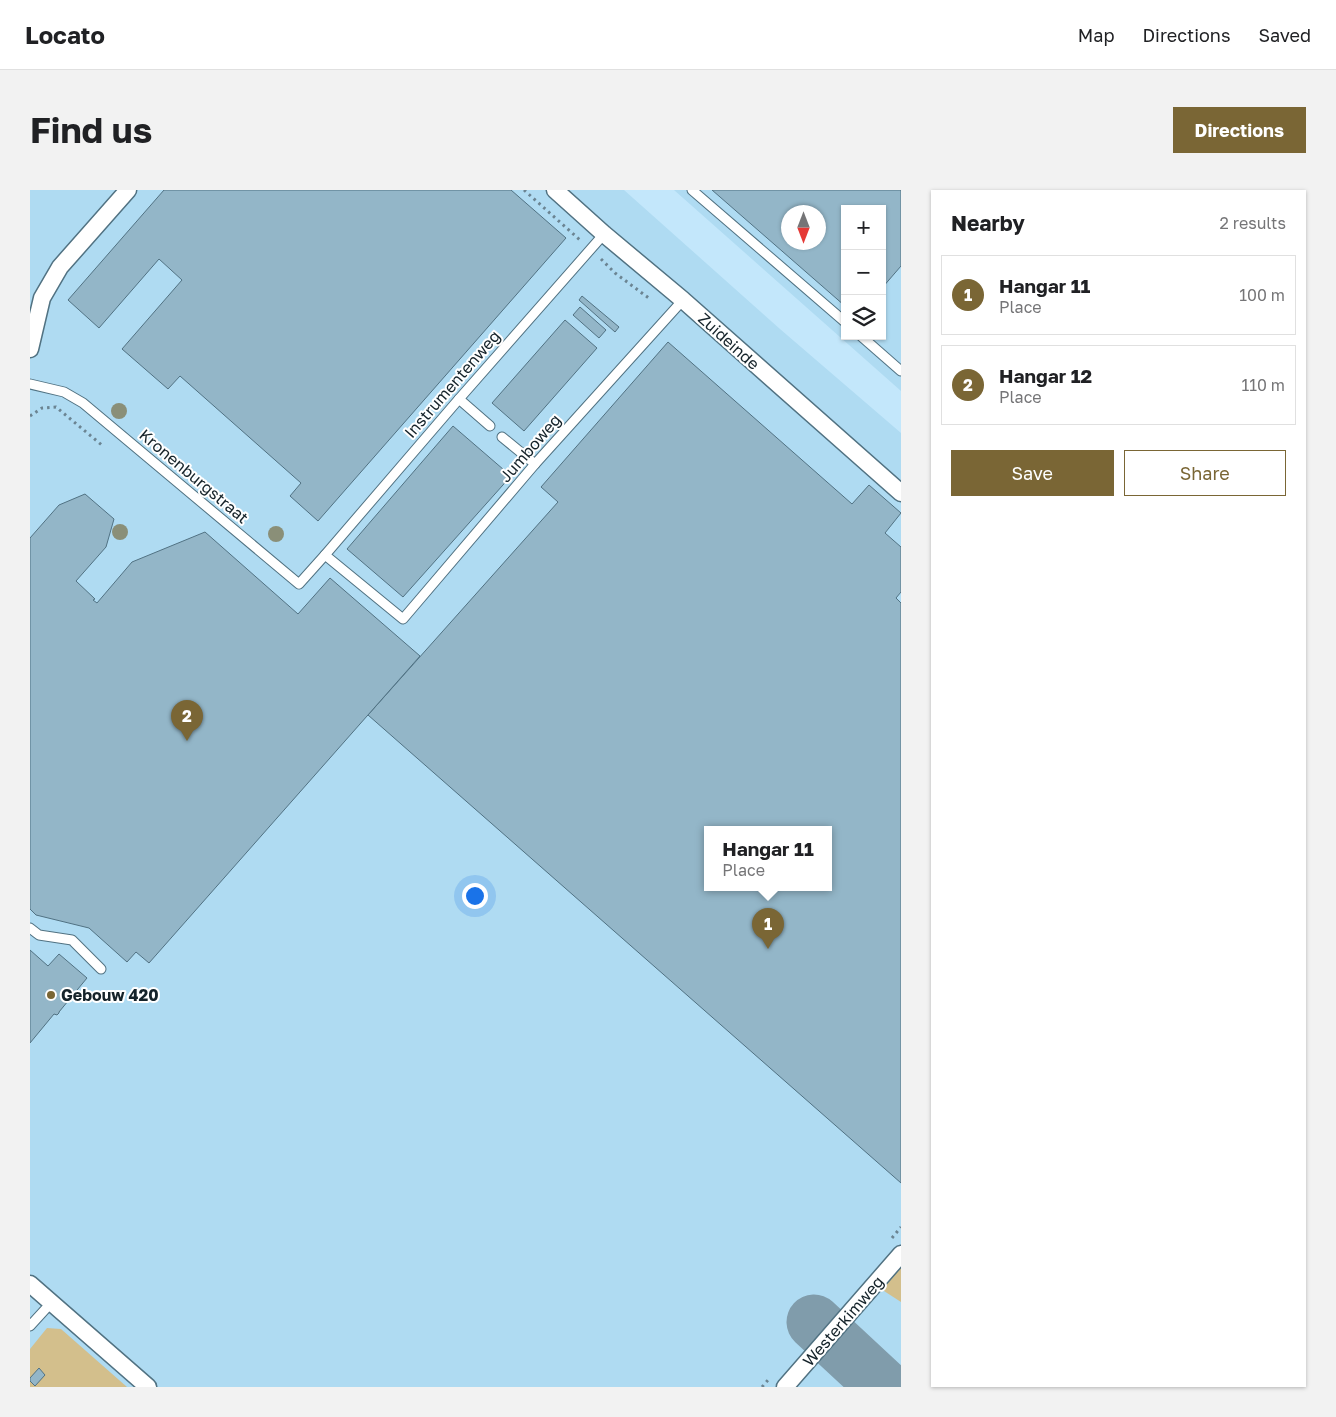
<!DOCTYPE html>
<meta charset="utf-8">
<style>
body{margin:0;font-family:"Golos Text",sans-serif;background:#f2f2f2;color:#202124}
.controls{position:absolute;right:15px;top:15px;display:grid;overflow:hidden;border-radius:0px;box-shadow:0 1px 4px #0004}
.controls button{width:45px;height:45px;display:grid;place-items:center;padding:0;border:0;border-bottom:1px solid #e0e0e0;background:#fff;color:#202124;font:25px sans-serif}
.compass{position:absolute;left:751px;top:15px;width:45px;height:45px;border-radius:50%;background:#fff;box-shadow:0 1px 4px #0004;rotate:180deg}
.you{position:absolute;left:444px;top:705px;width:18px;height:18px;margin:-12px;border:4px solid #fff;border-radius:50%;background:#1a73e8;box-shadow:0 0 0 8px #1a73e833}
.badge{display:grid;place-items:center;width:32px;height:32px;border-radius:50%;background:#7a6635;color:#fff;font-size:16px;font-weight:700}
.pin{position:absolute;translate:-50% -41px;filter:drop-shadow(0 1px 2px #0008)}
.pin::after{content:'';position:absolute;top:26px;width:18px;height:15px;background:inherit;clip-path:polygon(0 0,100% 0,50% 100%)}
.popup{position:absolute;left:674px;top:636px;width:128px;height:65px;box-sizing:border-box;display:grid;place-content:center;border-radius:0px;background:#fff;filter:drop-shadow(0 1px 4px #0005);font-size:16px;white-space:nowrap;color:#757577}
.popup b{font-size:19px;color:#202124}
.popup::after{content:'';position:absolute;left:50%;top:100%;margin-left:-10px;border:10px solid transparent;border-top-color:#fff}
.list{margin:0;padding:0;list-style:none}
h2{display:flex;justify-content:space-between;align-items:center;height:65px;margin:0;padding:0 20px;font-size:21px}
h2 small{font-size:16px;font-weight:400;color:#757577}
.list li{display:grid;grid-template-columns:32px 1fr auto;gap:15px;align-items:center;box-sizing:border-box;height:80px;margin:0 10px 10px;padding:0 10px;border:1px solid #e0e0e0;border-radius:0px}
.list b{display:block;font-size:19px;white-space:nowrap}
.list p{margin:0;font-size:16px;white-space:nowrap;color:#757577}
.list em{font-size:16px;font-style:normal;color:#757577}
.actions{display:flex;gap:10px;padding:15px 20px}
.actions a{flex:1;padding:11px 0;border:1px solid #7a6635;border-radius:0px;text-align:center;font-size:18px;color:#7a6635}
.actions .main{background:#7a6635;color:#fff}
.icon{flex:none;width:28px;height:28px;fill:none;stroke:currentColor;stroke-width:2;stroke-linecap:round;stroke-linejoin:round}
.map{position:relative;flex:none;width:871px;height:1197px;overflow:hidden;border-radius:0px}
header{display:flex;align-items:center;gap:30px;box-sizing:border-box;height:70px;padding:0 25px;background:#fff;border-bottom:1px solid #e0e0e0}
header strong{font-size:24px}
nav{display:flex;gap:28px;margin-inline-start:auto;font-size:18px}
.intro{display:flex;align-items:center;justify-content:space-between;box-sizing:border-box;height:120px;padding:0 30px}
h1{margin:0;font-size:35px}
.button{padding:12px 22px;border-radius:0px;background:#7a6635;color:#fff;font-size:18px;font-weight:700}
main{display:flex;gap:30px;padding:0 30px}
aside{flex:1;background:#fff;border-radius:0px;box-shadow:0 1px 4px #0004}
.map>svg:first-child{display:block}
.built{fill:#afdbf2;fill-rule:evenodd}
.green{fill:#d3bf8c}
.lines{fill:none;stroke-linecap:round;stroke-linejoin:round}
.taxiway{stroke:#809cab;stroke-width:55}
.building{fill:#93b6c8;stroke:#517283;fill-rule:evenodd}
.service-casing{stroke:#517282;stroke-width:11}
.minor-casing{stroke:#517282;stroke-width:19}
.path{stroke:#6b8492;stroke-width:3;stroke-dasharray:2.5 4;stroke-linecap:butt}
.service{stroke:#fff;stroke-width:9}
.minor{stroke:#fff;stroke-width:16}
.tree{fill:#8a8f78}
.poi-dot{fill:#7a6635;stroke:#fff;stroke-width:2}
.labels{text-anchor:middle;stroke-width:4;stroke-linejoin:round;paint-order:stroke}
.street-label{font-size:16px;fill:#15232a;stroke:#fff}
.poi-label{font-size:16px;font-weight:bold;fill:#15232a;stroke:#fff;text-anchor:start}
</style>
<header>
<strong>Locato</strong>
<nav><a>Map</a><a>Directions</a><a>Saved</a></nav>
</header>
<div class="intro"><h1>Find us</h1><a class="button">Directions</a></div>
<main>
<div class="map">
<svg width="871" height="1197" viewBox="0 0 871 1197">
<rect width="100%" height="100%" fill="#c3e7fb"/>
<g class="built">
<path d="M 0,0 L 594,0 L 750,139 L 871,243 L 871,1197 L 0,1197 ZM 678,640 L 798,640 L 798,698 L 678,698 Z"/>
<path d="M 644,0 L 871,0 L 871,201 ZM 815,19 L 852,19 L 852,146 L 815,146 ZM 758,22 L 788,22 L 788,52 L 758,52 Z"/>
</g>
<g class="green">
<path d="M 871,1070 L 871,1112 L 854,1101 L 848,1096 Z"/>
<path d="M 17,1138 L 31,1139 L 97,1197 L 0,1197 L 0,1159 Z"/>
</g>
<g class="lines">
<path class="taxiway" d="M 784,1132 L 854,1197"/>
</g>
<g class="building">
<path d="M 134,0 L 481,0 L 536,48 L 288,331 L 260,306 L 271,293 L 150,186 L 138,199 L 92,159 L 152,90 L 129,69 L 69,138 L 38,110 Z"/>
<path d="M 682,0 L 871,0 L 871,76 L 852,98 L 852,19 L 815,19 L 815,116 ZM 758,22 L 788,22 L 788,52 L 758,52 Z"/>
<path d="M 552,106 L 589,137 L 585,142 L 549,110 Z"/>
<path d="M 550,117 L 576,140 L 569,148 L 543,125 Z"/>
<path d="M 535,130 L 567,158 L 494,241 L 462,213 Z"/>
<path d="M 638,152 L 822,314 L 839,295 L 871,323 L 855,343 L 871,357 L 871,402 L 866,408 L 871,413 L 871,993 L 338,525 L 528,312 L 511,297 ZM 678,640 L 798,640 L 798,698 L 678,698 Z"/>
<path d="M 423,236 L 481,286 L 373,407 L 317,359 Z"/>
<path d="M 55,304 L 84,329 L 76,357 L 46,391 L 65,409 L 63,410 L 67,413 L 102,372 L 175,342 L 268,424 L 300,388 L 390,466 L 119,773 L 106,762 L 97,772 L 59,738 L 6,725 L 0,719 L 0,348 L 29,315 Z"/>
<path d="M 0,760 L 18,776 L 29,764 L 57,788 L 29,822 L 29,823 L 27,825 L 24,824 L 0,853 Z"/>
<path d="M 9,1178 L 15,1185 L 5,1196 L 0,1191 L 0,1188 Z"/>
</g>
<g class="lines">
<defs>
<g id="service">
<path d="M 662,0 L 815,132"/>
<path d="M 831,146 L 871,181"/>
<path d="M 0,194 L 34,202 L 53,213 L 269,394 L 295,365 L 429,209 L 574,44"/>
<path d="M 429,209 L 460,236"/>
<path d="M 472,247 L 505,274"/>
<path d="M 295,365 L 373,429 L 505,274 L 653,110"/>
<path d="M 0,738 L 9,745 L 42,750 L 71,779"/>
<path d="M 0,1136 L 21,1113"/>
</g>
<g id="minor">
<path d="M 525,0 L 574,44 L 653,110 L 871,303"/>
<path d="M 0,159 L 12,108 L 30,77 L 98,0"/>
<path d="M 0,1094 L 118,1197"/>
<path d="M 755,1197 L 871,1064"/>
</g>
</defs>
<use href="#service" class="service-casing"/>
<use href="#minor" class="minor-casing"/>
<g class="path">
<path d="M 494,0 L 550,50"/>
<path d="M 571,69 L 585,83 L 620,109"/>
<path d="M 0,226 L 12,218 L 26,217 L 73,256"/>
<path d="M 862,1048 L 871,1037"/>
<path d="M 732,1197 L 738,1190"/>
</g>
<use href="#service" class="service"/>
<use href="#minor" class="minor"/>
</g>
<g class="tree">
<circle cx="89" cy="221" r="8"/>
<circle cx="90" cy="342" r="8"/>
<circle cx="246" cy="344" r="8"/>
</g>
<circle class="poi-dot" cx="21" cy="805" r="5"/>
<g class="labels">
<g class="street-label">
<text transform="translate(699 151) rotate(42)" y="6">Zuideinde</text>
<text transform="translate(422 194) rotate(-49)" y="6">Instrumentenweg</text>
<text transform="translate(500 258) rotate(-49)" y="6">Jumboweg</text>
<text transform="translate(164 286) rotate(40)" y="6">Kronenburgstraat</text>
<text transform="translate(813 1131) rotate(-49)" y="6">Westerkimweg</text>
</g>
<g class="poi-label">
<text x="31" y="811">Gebouw 420</text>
</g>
</g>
</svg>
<div class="controls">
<button>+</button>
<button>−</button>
<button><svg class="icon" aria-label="layers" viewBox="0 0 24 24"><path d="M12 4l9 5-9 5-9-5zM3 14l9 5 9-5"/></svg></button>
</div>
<svg class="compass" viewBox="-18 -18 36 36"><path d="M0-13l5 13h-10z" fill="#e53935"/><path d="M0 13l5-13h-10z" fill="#757577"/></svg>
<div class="you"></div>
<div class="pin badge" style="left:738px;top:759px">1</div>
<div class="popup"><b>Hangar 11</b>Place</div>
<div class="pin badge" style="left:157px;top:551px">2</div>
</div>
<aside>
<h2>Nearby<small>2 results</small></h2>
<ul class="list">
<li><span class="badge">1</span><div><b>Hangar 11</b><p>Place</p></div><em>100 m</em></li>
<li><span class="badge">2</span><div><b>Hangar 12</b><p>Place</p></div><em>110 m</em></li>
</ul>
<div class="actions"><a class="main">Save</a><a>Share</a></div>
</aside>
</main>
